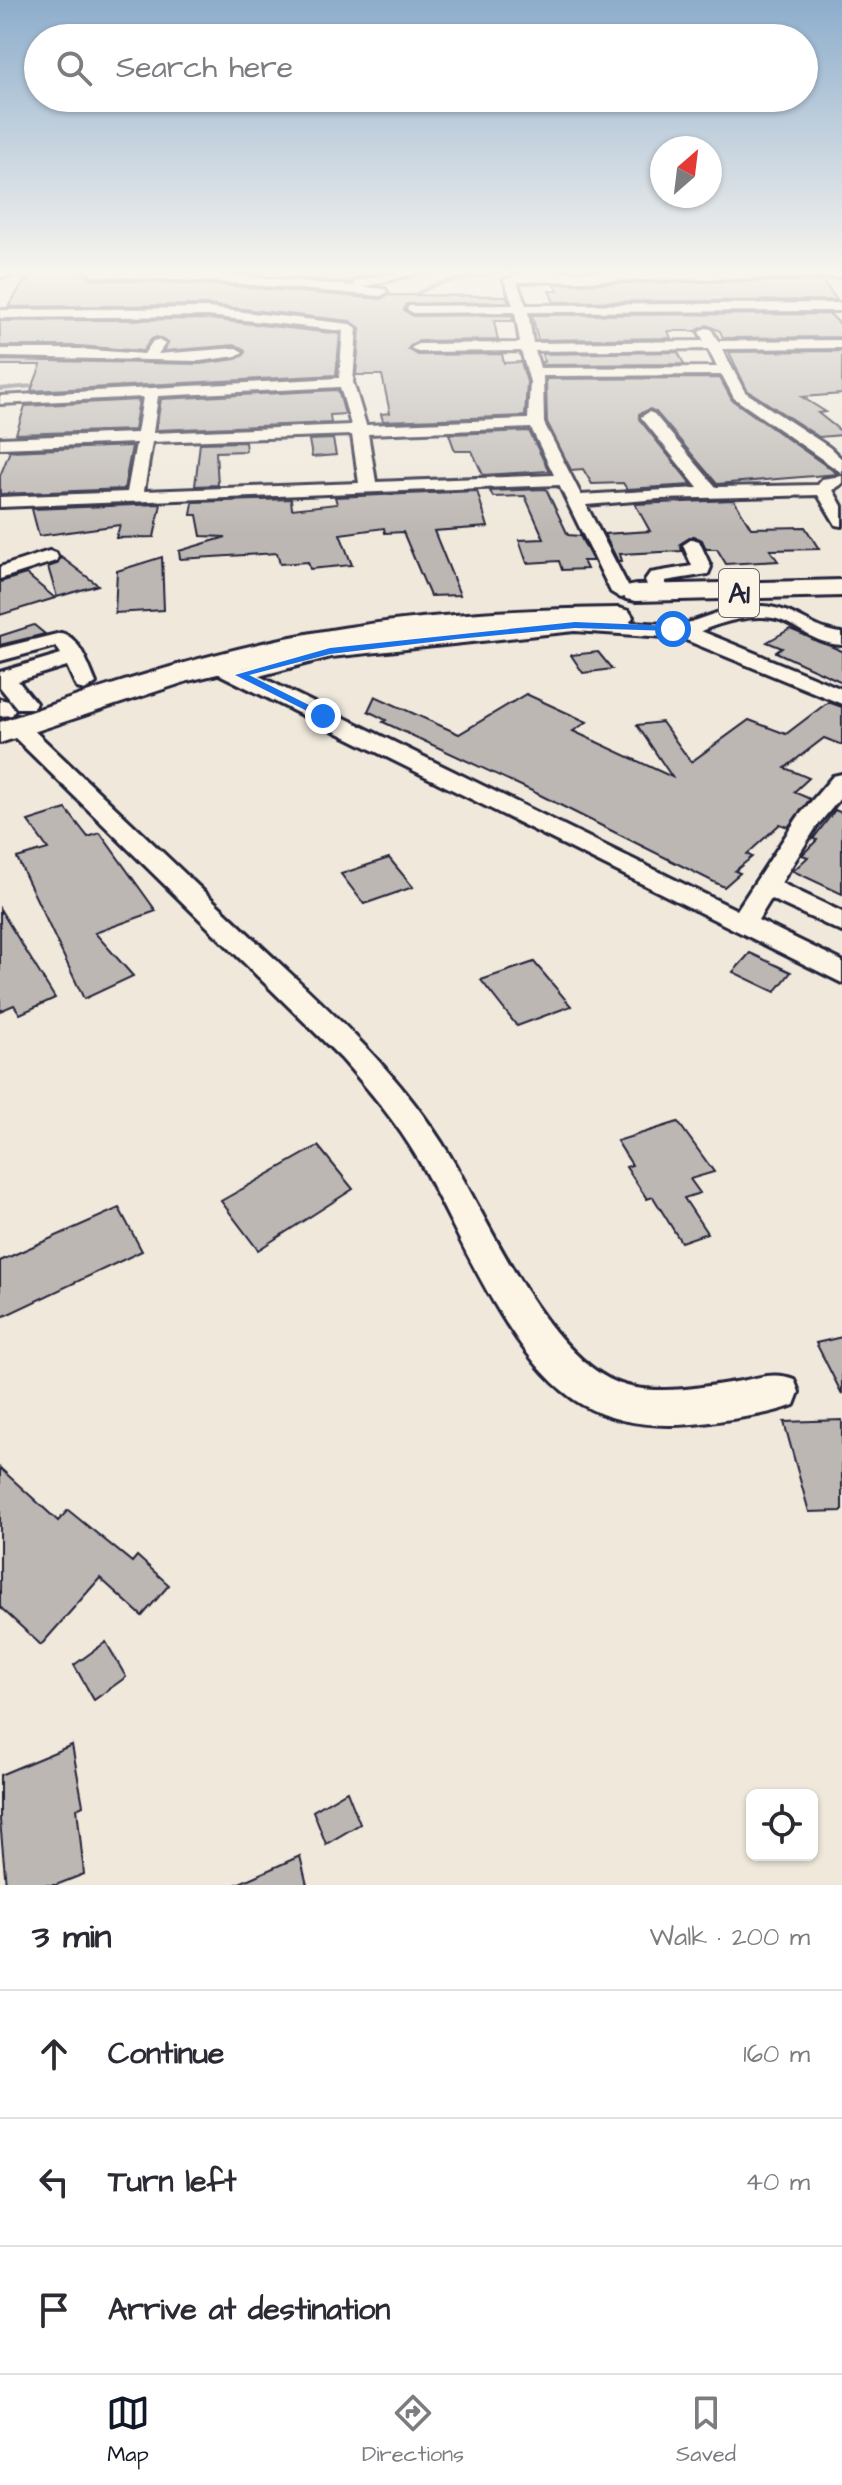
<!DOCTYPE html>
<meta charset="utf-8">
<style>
body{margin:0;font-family:"Architects Daughter",sans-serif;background:#f2f2f3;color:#2b2b33}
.controls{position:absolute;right:24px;bottom:24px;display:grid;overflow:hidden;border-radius:12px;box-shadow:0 2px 6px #0004}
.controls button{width:72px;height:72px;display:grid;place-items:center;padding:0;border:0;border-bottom:2px solid #e1e1e2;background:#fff;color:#2b2b33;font:40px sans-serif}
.compass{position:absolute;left:650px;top:136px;width:72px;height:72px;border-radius:50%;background:#fff;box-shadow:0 2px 6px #0004;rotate:28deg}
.stop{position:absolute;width:24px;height:24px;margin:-18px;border:6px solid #1a73e8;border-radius:50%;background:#fff}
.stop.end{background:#1a73e8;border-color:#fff;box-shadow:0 2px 8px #0008}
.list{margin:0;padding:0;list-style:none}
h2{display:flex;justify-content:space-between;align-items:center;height:104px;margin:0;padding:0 32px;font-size:34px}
h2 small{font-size:26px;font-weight:400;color:#7c7c81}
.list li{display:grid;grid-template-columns:52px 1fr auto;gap:24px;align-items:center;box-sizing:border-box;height:128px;padding:0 32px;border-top:2px solid #e1e1e2}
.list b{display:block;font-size:30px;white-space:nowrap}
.list em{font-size:26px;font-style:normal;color:#7c7c81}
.icon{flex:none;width:44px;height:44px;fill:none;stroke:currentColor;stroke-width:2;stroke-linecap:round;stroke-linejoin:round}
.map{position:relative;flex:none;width:842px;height:1885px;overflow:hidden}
.search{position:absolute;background:#fff;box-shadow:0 2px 6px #0004;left:24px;right:24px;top:24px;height:88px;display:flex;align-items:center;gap:20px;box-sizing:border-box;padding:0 28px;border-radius:44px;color:#7c7c81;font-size:30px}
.sheet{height:488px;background:#fff}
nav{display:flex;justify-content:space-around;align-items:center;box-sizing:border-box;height:112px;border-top:2px solid #e1e1e2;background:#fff;font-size:22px;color:#7c7c81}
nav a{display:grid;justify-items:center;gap:4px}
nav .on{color:#111827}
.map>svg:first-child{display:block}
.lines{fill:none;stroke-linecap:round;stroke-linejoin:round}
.stream{stroke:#716f79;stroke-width:4}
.building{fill:#bcb7b3;stroke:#22223b;stroke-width:2}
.minor-casing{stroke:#22223b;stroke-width:6}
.highway-casing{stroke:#22223b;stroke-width:6}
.minor{fill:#fcf5e5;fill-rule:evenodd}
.highway{fill:#fcf5e5;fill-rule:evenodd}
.route{fill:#1a73e8}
.labels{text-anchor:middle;stroke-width:8;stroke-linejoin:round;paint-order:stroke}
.shield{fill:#fcf5e5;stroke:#63616e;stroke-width:2}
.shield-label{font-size:28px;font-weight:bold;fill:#22223b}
</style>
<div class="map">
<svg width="842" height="1885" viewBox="0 0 842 1885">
<rect width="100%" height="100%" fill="#efe8db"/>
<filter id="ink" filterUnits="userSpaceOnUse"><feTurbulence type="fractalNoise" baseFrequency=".0125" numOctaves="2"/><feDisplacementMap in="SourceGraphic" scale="16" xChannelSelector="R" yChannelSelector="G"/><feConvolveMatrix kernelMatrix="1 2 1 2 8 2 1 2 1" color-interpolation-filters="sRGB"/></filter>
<g filter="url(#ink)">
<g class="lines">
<g class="stream">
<path d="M 406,299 L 436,284 L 508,270"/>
<path d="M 187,365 L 249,356"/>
<path d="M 0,389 L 43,385"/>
</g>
</g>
<g class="building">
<path d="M 36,270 L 87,270 L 84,274 L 95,279 L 219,285 L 381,299 L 388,295 L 506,296 L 509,302 L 406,304 L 404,310 L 413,316 L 512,315 L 513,321 L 494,321 L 498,340 L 418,341 L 408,349 L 418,355 L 502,354 L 504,363 L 521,362 L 527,382 L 525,416 L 383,421 L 381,414 L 390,413 L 382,375 L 356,375 L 360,328 L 350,321 L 208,305 L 8,307 L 24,282 L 29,281 L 21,276 Z"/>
<path d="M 173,270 L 397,270 L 354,278 L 352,283 Z"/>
<path d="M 822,280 L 837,300 L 554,302 L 549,291 L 559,291 L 554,284 Z"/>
<path d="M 830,314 L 842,326 L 842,337 L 723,338 L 720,331 L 707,325 L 696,331 L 668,331 L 671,338 L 538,340 L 532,315 Z"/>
<path d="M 208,319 L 340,334 L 336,375 L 31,391 L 41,365 L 0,365 L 0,360 L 200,364 L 236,359 L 244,355 L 244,349 L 236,345 L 164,351 L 168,343 L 157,337 L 151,339 L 143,351 L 78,346 L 0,346 L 0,321 Z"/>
<path d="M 842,351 L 842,394 L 802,397 L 826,412 L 818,413 L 842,432 L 842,435 L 819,437 L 747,390 L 729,352 Z"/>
<path d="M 678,352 L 684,364 L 542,365 L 541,362 L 544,362 L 542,354 Z"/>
<path d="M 720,378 L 732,400 L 838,474 L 717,484 L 656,412 L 650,409 L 639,414 L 639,419 L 692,485 L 627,489 L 623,483 L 592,484 L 583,469 L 571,470 L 547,422 L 546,379 Z"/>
<path d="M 338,390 L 345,414 L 330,415 L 331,423 L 156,430 L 161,399 Z"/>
<path d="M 139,400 L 134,430 L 16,434 L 25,406 Z"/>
<path d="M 529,431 L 549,471 L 483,475 L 472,451 L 455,451 L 449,434 Z"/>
<path d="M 333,439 L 336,455 L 312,457 L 309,440 Z"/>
<path d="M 245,442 L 246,451 L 216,452 L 218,485 L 195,486 L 200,443 Z"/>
<path d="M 132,446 L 124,489 L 0,494 L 0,476 L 10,451 Z"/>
<path d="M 546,489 L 568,535 L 580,536 L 593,561 L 583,561 L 587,569 L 562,570 L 559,561 L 527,563 L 519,540 L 544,539 L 525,496 L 493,497 L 490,491 Z"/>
<path d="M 477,491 L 488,527 L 434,531 L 460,595 L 430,596 L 403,532 L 385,533 L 384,528 L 340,534 L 352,565 L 310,569 L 308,562 L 280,564 L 277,553 L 180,559 L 179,551 L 226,537 L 201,536 L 197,515 L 191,515 L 193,502 L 291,499 L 292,509 L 337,504 L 335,497 Z"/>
<path d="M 734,500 L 751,528 L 805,527 L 819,549 L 770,550 L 778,561 L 726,564 L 717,549 L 706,549 L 702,540 L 693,536 L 680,544 L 682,551 L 620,554 L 622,561 L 618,561 L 604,534 L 650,531 L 635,504 Z"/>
<path d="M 161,504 L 154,537 L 116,538 L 120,525 L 39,536 L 32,509 Z"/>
<path d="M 61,557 L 98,585 L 57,597 L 48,567 L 57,564 Z"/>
<path d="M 162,557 L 164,610 L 115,613 L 117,571 Z"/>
<path d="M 26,574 L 55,598 L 0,615 L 0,582 Z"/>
<path d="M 34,625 L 45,634 L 0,645 L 0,636 Z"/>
<path d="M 790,629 L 842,651 L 842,682 L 776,652 L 782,648 L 767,642 Z"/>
<path d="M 598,652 L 612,669 L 583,673 L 571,655 Z"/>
<path d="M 526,694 L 587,722 L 573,731 L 672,777 L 637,725 L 662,722 L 691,762 L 749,720 L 786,734 L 828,702 L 842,707 L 842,745 L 824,738 L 785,768 L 809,778 L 794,792 L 810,799 L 788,827 L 780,824 L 747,854 L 752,857 L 735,871 L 740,873 L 724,887 L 532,791 L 383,722 L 386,720 L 368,711 L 375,696 L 459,734 Z"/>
<path d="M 66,809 L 88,837 L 100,833 L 156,911 L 95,933 L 133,976 L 84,999 L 17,858 L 48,849 L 28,821 Z"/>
<path d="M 835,810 L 842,813 L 842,894 L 793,871 L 808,857 L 802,855 L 817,840 L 813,839 Z"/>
<path d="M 389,858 L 413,887 L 364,904 L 341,874 Z"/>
<path d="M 0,909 L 55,998 L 20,1014 L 14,1005 L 0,1011 Z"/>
<path d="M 750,953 L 791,972 L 775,992 L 733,972 Z"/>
<path d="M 534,962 L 571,1006 L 517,1026 L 481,980 Z"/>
<path d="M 678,1122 L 714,1172 L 690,1179 L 700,1193 L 684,1198 L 707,1233 L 681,1242 L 653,1197 L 647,1199 L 626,1167 L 632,1165 L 617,1141 Z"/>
<path d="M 318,1146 L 353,1189 L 258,1250 L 221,1201 Z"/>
<path d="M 119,1208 L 142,1251 L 0,1318 L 0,1261 Z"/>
<path d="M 842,1337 L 842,1394 L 816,1343 Z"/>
<path d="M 842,1420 L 842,1511 L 809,1512 L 784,1422 Z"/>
<path d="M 0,1468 L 58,1521 L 68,1510 L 132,1562 L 137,1556 L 169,1585 L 142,1616 L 100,1578 L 41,1645 L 0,1607 Z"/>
<path d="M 106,1642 L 126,1677 L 94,1700 L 74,1665 Z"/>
<path d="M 72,1745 L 83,1805 L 77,1808 L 84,1874 L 56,1885 L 6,1885 L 0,1821 L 0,1775 Z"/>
<path d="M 347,1791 L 360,1824 L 326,1844 L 313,1811 Z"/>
<path d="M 300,1856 L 307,1885 L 235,1885 Z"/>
</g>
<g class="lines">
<defs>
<g id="minor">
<path d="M 0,270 L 33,270 L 0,278 Z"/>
<path d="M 91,270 L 219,274 L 354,286 L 355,281 L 410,270 L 430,270 L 363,287 L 385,289 L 387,292 L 381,296 L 219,282 L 95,276 L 91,275 Z"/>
<path d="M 842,270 L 842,277 L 517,282 L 526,305 L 842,303 L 842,311 L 528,312 L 533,343 L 704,341 L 699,332 L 706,328 L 711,329 L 718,341 L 842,340 L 842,348 L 722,349 L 745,392 L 829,447 L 842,459 L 842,473 L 734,398 L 722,375 L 543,376 L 544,423 L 581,495 L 698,488 L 641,417 L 649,412 L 654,414 L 716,487 L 818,485 L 822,479 L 842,476 L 842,484 L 833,490 L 842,506 L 842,526 L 836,525 L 818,495 L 659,499 L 586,505 L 631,592 L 628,596 L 621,598 L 611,592 L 559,485 L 0,507 L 0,497 L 127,492 L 136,443 L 0,448 L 0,438 L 137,433 L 143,397 L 0,404 L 0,396 L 339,378 L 343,331 L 208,316 L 0,318 L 0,310 L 208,308 L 350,324 L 357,328 L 353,382 L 366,425 L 528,419 L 530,382 L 521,351 L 418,352 L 411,348 L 418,344 L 520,343 L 515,312 L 413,313 L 407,309 L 409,306 L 513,305 L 504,280 L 524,272 ZM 708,349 L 717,367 L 540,368 L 535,351 ZM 340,387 L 351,425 L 153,433 L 158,396 ZM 531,428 L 554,475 L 376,482 L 368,434 ZM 352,435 L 359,483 L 144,491 L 152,442 Z"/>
<path d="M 158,340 L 165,344 L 158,354 L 236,348 L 243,352 L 236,356 L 200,361 L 0,357 L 0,349 L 78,349 L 144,354 L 153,341 Z"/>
<path d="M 692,539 L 699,541 L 711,567 L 708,574 L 665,581 L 669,593 L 666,597 L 652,597 L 645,580 L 650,573 L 692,566 L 683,545 Z"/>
<path d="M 49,551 L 56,553 L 58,557 L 56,561 L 0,579 L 0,567 Z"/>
<path d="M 762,606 C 796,608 813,631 842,633 L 842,645 C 811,643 802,627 777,619 C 754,613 722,622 701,631 L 842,689 L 842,704 L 681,638 L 575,631 L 331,657 L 259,676 L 737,910 L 798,817 L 833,776 L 842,774 L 842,796 L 817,826 L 781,883 L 842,912 L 842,932 L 771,899 L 758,920 L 842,961 L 842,983 L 209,669 L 206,664 L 217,658 L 242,668 L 330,645 L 405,636 L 575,619 L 682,625 L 719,612 Z"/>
<path d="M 61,633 C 80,637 89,667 96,683 L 85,690 L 77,688 L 67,666 L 18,681 L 36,703 L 33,708 L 17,708 L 0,687 L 0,672 L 61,654 L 56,646 L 0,661 L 0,648 Z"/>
<path d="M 0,699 L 8,701 L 15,710 L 12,715 L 0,716 Z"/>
<path d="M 17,720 L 25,722 C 103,796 181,870 258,943 C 328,1009 399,1071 449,1154 C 489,1221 539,1341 609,1379 C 647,1399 701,1387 741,1381 C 760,1377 776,1372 794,1379 L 799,1392 L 794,1405 C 768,1415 738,1418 711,1422 C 667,1428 621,1427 581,1404 C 509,1361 459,1231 418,1159 C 397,1123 369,1090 341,1058 L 9,732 L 6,727 L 9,722 Z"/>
</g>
<g id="highway">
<path d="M 842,580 L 842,596 L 636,601 L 626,599 L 622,593 L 626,587 L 636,585 Z"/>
<path d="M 619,608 L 629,611 L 633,617 L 629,623 L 452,632 L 327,648 L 188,681 L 0,743 L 0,722 C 94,690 188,658 286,638 C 396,616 507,609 619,608 Z"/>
</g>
</defs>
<use href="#minor" class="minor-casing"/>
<use href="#highway" class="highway-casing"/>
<use href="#minor" class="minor"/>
<use href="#highway" class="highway"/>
</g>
</g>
<linearGradient id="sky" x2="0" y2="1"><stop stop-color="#8dadcc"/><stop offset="0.51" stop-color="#f8f5ef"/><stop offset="1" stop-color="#f8f5ef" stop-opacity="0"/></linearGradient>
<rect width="842" height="533" fill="url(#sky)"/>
<path class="route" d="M 575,622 L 673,626 L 677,629 L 673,631 L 575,628 L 457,639 L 330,654 L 249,675 L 327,714 L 327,718 L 323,719 L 235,675 L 330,648 Z"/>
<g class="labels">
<rect class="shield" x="719" y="569" width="40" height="48" rx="6"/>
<g class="shield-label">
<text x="739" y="603">A1</text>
</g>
</g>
</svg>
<div class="controls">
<button><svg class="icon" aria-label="locate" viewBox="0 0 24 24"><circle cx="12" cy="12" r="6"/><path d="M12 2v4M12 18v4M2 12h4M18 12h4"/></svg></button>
</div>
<svg class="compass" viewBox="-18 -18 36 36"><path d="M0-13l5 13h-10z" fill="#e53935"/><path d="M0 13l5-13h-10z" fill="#7c7c81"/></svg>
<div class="stop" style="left:673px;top:629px"></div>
<div class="stop end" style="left:323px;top:716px"></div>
<div class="search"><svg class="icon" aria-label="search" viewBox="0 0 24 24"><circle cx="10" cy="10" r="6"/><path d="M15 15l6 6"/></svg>Search here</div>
</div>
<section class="sheet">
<h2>3 min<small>Walk · 200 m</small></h2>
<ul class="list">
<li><svg class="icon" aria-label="ahead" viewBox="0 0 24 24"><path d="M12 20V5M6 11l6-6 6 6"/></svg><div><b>Continue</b></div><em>160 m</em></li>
<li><svg class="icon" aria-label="left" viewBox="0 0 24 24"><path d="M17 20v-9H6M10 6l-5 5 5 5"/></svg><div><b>Turn left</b></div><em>40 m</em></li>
<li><svg class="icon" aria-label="arrive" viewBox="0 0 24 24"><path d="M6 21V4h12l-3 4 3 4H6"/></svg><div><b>Arrive at destination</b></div></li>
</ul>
</section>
<nav>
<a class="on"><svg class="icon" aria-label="map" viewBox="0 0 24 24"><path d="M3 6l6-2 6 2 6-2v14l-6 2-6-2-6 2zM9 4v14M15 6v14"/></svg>Map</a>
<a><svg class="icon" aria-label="directions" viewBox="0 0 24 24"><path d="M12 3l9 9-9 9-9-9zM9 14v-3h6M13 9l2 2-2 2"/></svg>Directions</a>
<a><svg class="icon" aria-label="saved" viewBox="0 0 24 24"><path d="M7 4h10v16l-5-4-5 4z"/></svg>Saved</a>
</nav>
